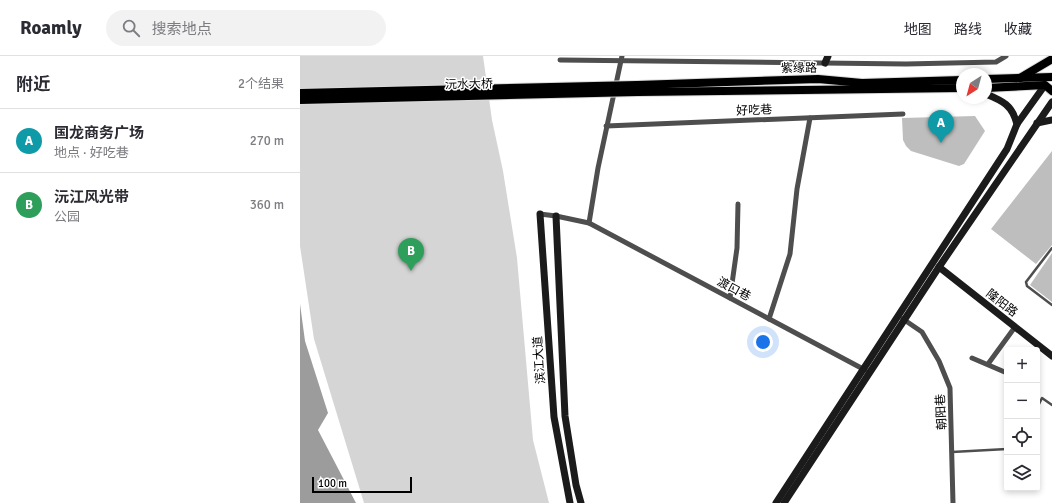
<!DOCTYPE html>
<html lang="zh">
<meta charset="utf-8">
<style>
body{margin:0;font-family:Signika,"Noto Sans SC",sans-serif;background:#f2f2f3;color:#2b2b33}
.controls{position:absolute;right:12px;bottom:12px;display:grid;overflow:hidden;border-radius:4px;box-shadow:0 2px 6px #0003}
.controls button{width:36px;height:36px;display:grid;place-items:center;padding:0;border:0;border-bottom:1px solid #e1e1e2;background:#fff;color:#2b2b33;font:20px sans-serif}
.compass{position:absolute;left:656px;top:12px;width:36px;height:36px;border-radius:50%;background:#fff;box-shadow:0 2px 6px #0003;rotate:216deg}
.scale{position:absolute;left:12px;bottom:10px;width:100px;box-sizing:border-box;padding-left:4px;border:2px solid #000;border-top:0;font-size:11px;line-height:14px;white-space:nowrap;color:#000;-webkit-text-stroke:3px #fff;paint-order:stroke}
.you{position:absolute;left:463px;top:286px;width:14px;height:14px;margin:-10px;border:3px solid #fff;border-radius:50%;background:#1a73e8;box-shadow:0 0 0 6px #1a73e833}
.badge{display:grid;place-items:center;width:26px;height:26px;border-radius:50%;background:#000;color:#fff;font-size:13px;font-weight:700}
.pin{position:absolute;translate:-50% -33px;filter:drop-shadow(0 1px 2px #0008)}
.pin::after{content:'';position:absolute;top:21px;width:14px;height:12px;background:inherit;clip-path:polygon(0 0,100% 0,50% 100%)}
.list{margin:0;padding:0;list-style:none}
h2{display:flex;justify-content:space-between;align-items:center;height:52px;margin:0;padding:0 16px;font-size:17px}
h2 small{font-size:13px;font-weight:400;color:#7c7c81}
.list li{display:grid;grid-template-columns:26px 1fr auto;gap:12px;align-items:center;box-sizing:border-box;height:64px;padding:0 16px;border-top:1px solid #e1e1e2}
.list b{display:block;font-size:15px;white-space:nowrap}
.list p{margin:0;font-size:13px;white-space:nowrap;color:#7c7c81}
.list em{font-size:13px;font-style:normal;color:#7c7c81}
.icon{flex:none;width:22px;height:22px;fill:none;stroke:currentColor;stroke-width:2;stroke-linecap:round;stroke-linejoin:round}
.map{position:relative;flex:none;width:752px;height:447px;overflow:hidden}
header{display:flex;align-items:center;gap:24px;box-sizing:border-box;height:56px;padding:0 20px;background:#fff;border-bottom:1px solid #e1e1e2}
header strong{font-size:19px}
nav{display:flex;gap:22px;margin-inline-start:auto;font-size:14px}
.search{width:280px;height:36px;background:#f2f2f3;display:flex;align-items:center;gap:10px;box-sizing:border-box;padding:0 14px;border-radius:22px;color:#7c7c81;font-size:15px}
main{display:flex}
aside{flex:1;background:#fff}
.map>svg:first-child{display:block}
.green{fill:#d5d5d5}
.water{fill:#9c9c9c}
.building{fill:#bebebe}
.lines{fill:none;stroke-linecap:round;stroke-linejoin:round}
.primary-casing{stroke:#dbdbdb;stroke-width:10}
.lane{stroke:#4e4e4e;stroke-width:2.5}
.street{stroke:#4e4e4e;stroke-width:5}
.secondary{stroke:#1b1b1b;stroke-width:7}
.primary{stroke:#000;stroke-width:8}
.primary-bridge-casing{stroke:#dbdbdb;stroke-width:10;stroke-linecap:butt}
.primary-bridge{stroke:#000;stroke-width:8}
.labels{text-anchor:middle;stroke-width:3;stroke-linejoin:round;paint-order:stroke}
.street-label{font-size:12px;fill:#000;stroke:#fff}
</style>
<header>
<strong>Roamly</strong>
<div class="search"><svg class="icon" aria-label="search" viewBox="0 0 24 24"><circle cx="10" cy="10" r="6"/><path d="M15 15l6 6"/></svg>搜索地点</div>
<nav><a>地图</a><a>路线</a><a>收藏</a></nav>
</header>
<main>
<aside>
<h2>附近<small>2个结果</small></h2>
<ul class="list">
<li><span class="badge" style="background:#0f9aa8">A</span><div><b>国龙商务广场</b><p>地点 · 好吃巷</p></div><em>270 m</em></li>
<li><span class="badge" style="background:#2e9e5b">B</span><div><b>沅江风光带</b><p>公园</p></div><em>360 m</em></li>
</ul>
</aside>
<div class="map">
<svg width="752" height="447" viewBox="0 0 752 447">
<rect width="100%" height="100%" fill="#fff"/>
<path class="green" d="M 0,0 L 183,0 L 192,64 L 203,115 L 217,202 L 233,384 L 249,447 L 64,447 L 14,283 L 0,190 Z"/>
<path class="water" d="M 0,248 L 5,285 L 28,357 L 18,374 L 56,447 L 0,447 Z"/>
<g class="building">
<path d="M 675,60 L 685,75 L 664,108 L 659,110 L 611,95 L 606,90 L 603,84 L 602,62 Z"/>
<path d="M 752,95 L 752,189 L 736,208 L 691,173 Z"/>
<path d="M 752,197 L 752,246 L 730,229 Z"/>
</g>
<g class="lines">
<defs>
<g id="primary">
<path d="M 720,22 L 752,3"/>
<path d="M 686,23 L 752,21"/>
<path d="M 337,29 L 518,23 L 562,27 L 662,24"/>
<path d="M 686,32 L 745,29 L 752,35"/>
<path d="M 338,36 L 662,32"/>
</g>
</defs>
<use href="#primary" class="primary-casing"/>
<g class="lane">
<path d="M 752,192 L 726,226 L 727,230 L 752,249"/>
<path d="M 737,352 L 742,342 L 752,349"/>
<path d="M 652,396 L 707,393"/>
</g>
<g class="street">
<path d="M 260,4 L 606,8 L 696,6 L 706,0"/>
<path d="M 306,70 L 603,58"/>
<path d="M 240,158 L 256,160 L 289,167 L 565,314"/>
<path d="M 289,167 L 298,112 L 322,0"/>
<path d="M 430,242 L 437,192 L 438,148"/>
<path d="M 469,263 L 490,198 L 497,133 L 510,62"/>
<path d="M 603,263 L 622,276 L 639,305 L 650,332 L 653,447"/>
<path d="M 672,302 L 707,317"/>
<path d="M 688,308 L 715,271"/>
</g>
<g class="secondary">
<path d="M 525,7 L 528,0"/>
<path d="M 686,38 C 703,45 712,49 717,68"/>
<path d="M 737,67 L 752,64"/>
<path d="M 240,158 L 254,361 L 270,447"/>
<path d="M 256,160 L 265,360 L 276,429 L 281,447"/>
<path d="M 639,211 L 752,300"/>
<path d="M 476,447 L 707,93 L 717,68 L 745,29"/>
<path d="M 484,447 L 639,211 L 752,46"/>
</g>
<use href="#primary" class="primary"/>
<defs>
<g id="primary-bridge">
<path d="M 0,37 L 337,29"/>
<path d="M 0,44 L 338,36"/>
</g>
</defs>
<use href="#primary-bridge" class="primary-bridge-casing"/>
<use href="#primary-bridge" class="primary-bridge"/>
</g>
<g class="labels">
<g class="street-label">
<text transform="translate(499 12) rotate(-1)" y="4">紫缘路</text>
<text transform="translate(169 28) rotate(-1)" y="4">沅水大桥</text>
<text transform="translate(454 54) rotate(-2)" y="4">好吃巷</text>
<text transform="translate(434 233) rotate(28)" y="4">渡口巷</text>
<text transform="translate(702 247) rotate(38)" y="4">隆阳路</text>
<text transform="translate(239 304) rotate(-94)" y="4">滨江大道</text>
<text transform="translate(641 356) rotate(-93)" y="4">朝阳巷</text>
</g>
</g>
</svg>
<div class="controls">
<button>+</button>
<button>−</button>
<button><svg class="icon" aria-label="locate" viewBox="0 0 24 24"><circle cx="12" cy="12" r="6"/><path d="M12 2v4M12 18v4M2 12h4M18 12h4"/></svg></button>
<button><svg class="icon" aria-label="layers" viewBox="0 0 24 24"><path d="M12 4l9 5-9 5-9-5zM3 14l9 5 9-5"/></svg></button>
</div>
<svg class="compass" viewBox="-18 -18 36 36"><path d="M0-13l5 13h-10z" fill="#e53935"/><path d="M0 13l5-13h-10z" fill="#7c7c81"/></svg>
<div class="scale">100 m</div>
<div class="you"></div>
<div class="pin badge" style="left:641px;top:87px;background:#0f9aa8">A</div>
<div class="pin badge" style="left:111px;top:215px;background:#2e9e5b">B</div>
</div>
</main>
